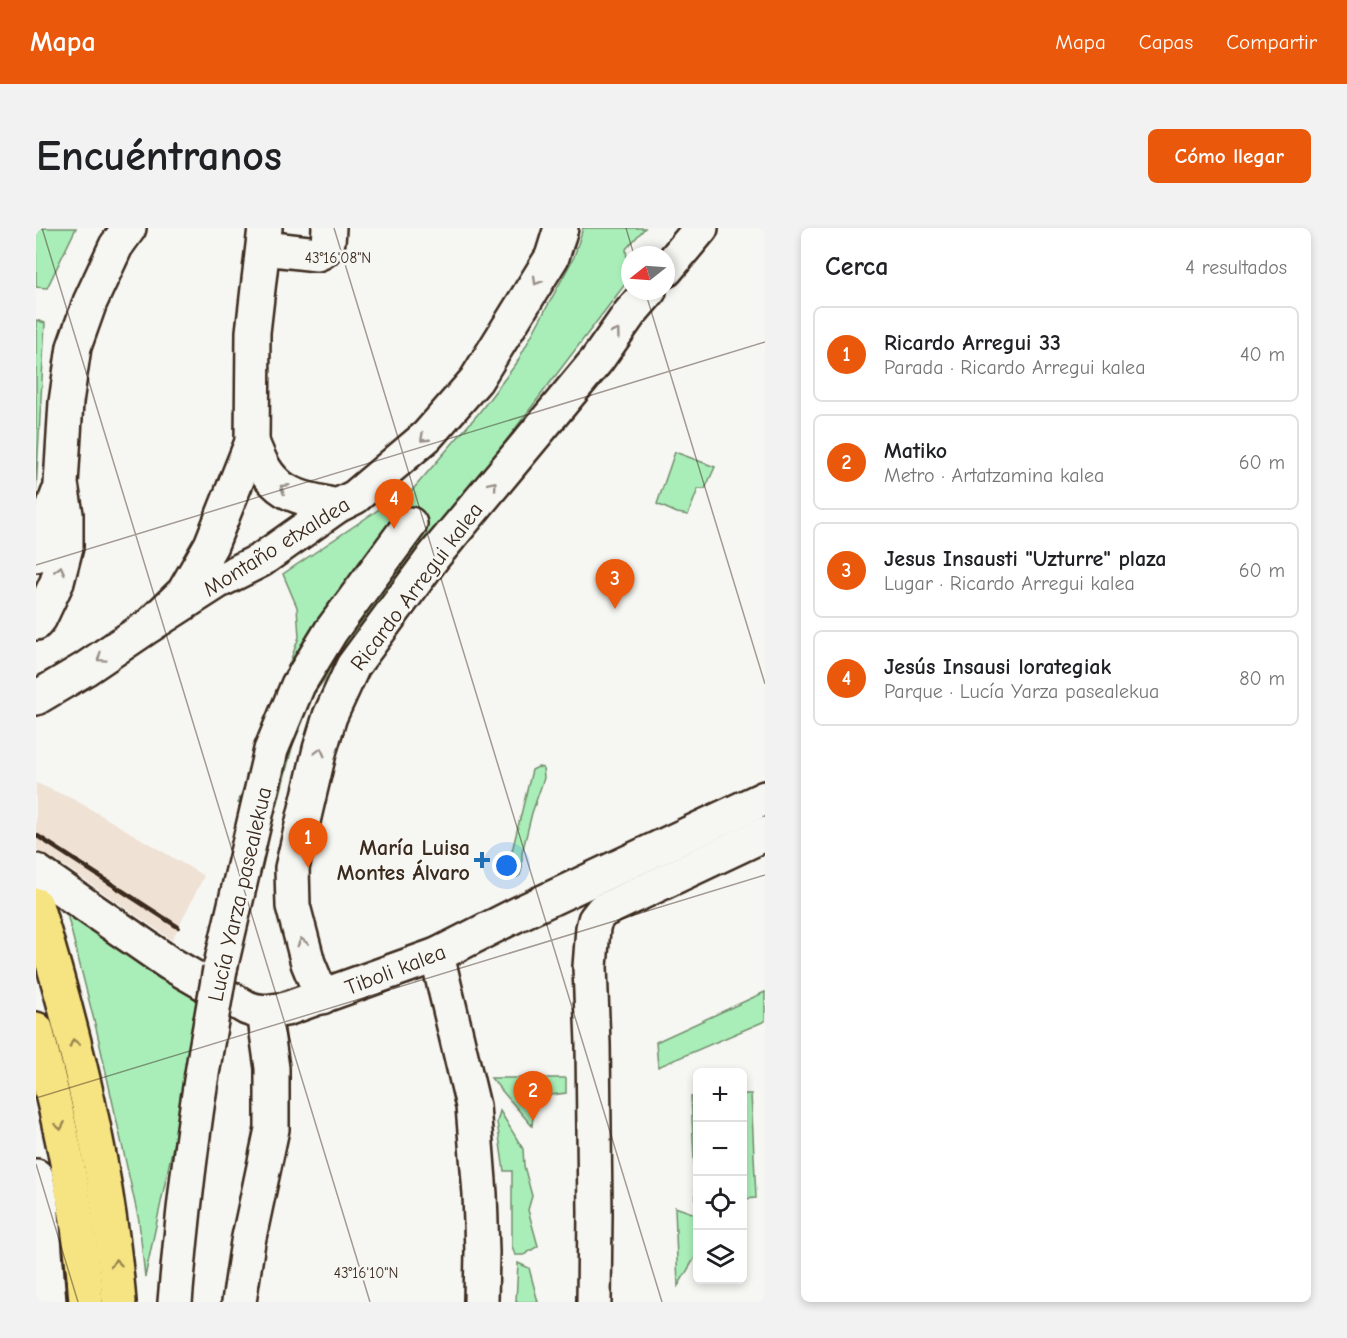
<!DOCTYPE html>
<html lang="es">
<meta charset="utf-8">
<style>
body{margin:0;font-family:"Comic Neue",sans-serif;background:#f2f2f2;color:#202124}
.controls{position:absolute;right:18px;bottom:18px;display:grid;overflow:hidden;border-radius:9px;box-shadow:0 3px 9px #0003}
.controls button{width:54px;height:54px;display:grid;place-items:center;padding:0;border:0;border-bottom:2px solid #e0e0e0;background:#fff;color:#202124;font:30px sans-serif}
.compass{position:absolute;left:585px;top:18px;width:54px;height:54px;border-radius:50%;background:#fff;box-shadow:0 3px 9px #0003;rotate:253deg}
.you{position:absolute;left:471px;top:638px;width:21px;height:21px;margin:-15px;border:4px solid #fff;border-radius:50%;background:#1a73e8;box-shadow:0 0 0 9px #1a73e833}
.badge{display:grid;place-items:center;width:39px;height:39px;border-radius:50%;background:#ea580c;color:#fff;font-size:20px;font-weight:700}
.pin{position:absolute;translate:-50% -50px;filter:drop-shadow(0 2px 3px #0008)}
.pin::after{content:'';position:absolute;top:32px;width:21px;height:18px;background:inherit;clip-path:polygon(0 0,100% 0,50% 100%)}
.list{margin:0;padding:0;list-style:none}
h2{display:flex;justify-content:space-between;align-items:center;height:78px;margin:0;padding:0 24px;font-size:26px}
h2 small{font-size:20px;font-weight:400;color:#757577}
.list li{display:grid;grid-template-columns:39px 1fr auto;gap:18px;align-items:center;box-sizing:border-box;height:96px;margin:0 12px 12px;padding:0 12px;border:2px solid #e0e0e0;border-radius:9px}
.list b{display:block;font-size:22px;white-space:nowrap}
.list p{margin:0;font-size:20px;white-space:nowrap;color:#757577}
.list em{font-size:20px;font-style:normal;color:#757577}
.icon{flex:none;width:33px;height:33px;fill:none;stroke:currentColor;stroke-width:2;stroke-linecap:round;stroke-linejoin:round}
.map{position:relative;flex:none;width:729px;height:1074px;overflow:hidden;border-radius:9px}
header{display:flex;align-items:center;gap:36px;box-sizing:border-box;height:84px;padding:0 30px;background:#ea580c;color:#fff}
header strong{font-size:28px}
nav{display:flex;gap:33px;margin-inline-start:auto;font-size:21px}
.intro{display:flex;align-items:center;justify-content:space-between;box-sizing:border-box;height:144px;padding:0 36px}
h1{margin:0;font-size:42px}
.button{padding:15px 27px;border-radius:9px;background:#ea580c;color:#fff;font-size:21px;font-weight:700}
main{display:flex;gap:36px;padding:0 36px}
aside{flex:1;background:#fff;border-radius:9px;box-shadow:0 3px 9px #0003}
.map>svg:first-child{display:block}
.built{fill:#efe1d4}
.green{fill:#a9eeb9;stroke:#728c6c;stroke-width:1.5}
.lines{fill:none;stroke-linecap:round;stroke-linejoin:round}
.minor-casing{stroke:#3b2a1e;stroke-width:38}
.major-casing{stroke:#3b2a1e;stroke-width:38}
.minor{stroke:#f6f6f2;stroke-width:33}
.major{stroke:#f6e381;stroke-width:33}
.rail{stroke:#3b2a1e;stroke-width:4.5}
.minor-bridge-casing{stroke:#3b2a1e;stroke-width:38;stroke-linecap:butt}
.minor-bridge{stroke:#f6f6f2;stroke-width:33}
.oneway{stroke:#989088}
.oneway2{stroke:#988650}
.ticks{fill:none;stroke:#3b2a1e;stroke-width:1.5;stroke-opacity:0.45}
.poi-dot{fill:#1f6fb2;stroke:#f6f6f2;stroke-width:2}
.labels{text-anchor:middle;stroke-width:5;stroke-linejoin:round;paint-order:stroke}
.street-label{font-size:22px;fill:#3b2a1e;stroke:#f6f6f2}
.poi-label{font-size:22px;font-weight:bold;fill:#3b2a1e;stroke:#f6f6f2;text-anchor:end}
.ticks-label{font-size:15px;text-anchor:middle;fill:#3b2a1e;stroke:#f6f6f2;stroke-width:5;stroke-linejoin:round;paint-order:stroke}
</style>
<header>
<strong>Mapa</strong>
<nav><a>Mapa</a><a>Capas</a><a>Compartir</a></nav>
</header>
<div class="intro"><h1>Encuéntranos</h1><a class="button">Cómo llegar</a></div>
<main>
<div class="map">
<svg width="729" height="1074" viewBox="0 0 729 1074">
<rect width="100%" height="100%" fill="#f6f6f2"/>
<filter id="ink" filterUnits="userSpaceOnUse"><feTurbulence type="fractalNoise" baseFrequency=".0167" numOctaves="2"/><feDisplacementMap in="SourceGraphic" scale="12" xChannelSelector="R" yChannelSelector="G"/><feConvolveMatrix kernelMatrix="1 2 1 2 8 2 1 2 1" color-interpolation-filters="sRGB"/></filter>
<g filter="url(#ink)">
<path class="built" d="M 0,555 L 39,572 L 168,648 L 136,712 L 30,639 L 0,621 Z"/>
<g class="green">
<path d="M 0,0 L 40,0 L 11,60 L 0,59 Z"/>
<path d="M 547,0 L 609,0 L 590,21 L 593,51 L 266,481 L 240,582 L 202,575 L 263,409 L 261,379 L 247,346 L 345,280 L 353,289 L 442,186 L 480,136 L 538,29 Z"/>
<path d="M 0,92 L 9,95 L 0,263 Z"/>
<path d="M 639,224 L 679,239 L 669,261 L 662,261 L 652,287 L 641,285 L 621,276 Z"/>
<path d="M 502,539 L 507,540 L 508,550 L 496,585 L 486,625 L 486,640 L 484,647 L 481,649 L 477,646 L 475,638 L 476,623 L 496,542 Z"/>
<path d="M 28,674 L 168,773 L 109,1049 L 103,993 L 61,804 Z"/>
<path d="M 729,764 L 729,793 L 622,839 L 620,814 Z"/>
<path d="M 455,850 L 530,850 L 530,865 L 499,869 L 496,898 Z"/>
<path d="M 707,866 L 715,866 L 720,970 L 707,971 Z"/>
<path d="M 661,868 L 662,973 L 660,973 L 655,869 Z"/>
<path d="M 464,883 L 487,921 L 488,938 L 496,968 L 492,982 L 502,1018 L 488,1027 L 479,1027 L 476,1018 L 476,943 L 468,943 L 461,894 Z"/>
<path d="M 639,979 L 662,987 L 661,1026 L 642,1058 Z"/>
<path d="M 482,1035 L 493,1040 L 502,1074 L 480,1074 Z"/>
</g>
<g class="lines">
<defs>
<g id="minor">
<path d="M 228,20 L 281,26 C 294,22 292,12 293,0"/>
<path d="M 630,42 L 665,0"/>
<path d="M 216,214 C 222,229 228,244 240,255 C 254,270 282,273 301,278"/>
<path d="M 0,327 L 22,266"/>
<path d="M 0,395 L 4,390 L 21,354 L 30,319 L 30,286 L 25,256 L 30,174 L 38,119 L 54,74 L 80,18 L 93,0"/>
<path d="M 114,397 L 181,354 L 225,332 L 301,278 L 319,269 L 391,208 L 440,152 L 516,29 L 525,0"/>
<path d="M 0,470 L 49,441 L 114,397 L 148,364 L 175,317 L 216,214 L 217,104 L 229,0"/>
<path d="M 0,643 L 133,735 L 211,780 C 226,786 235,783 250,781 L 401,727 L 482,686 L 729,570"/>
<path d="M 401,727 L 437,878 L 444,966 L 446,1024 L 445,1074"/>
<path d="M 184,741 L 235,522 L 262,457 L 295,403 L 374,296"/>
<path d="M 286,769 L 272,735 L 257,678 L 256,640 L 284,521 L 294,488 L 317,438 L 398,328 L 561,132 L 594,85 L 613,63"/>
<path d="M 0,948 L 5,973 L 13,1074"/>
<path d="M 139,1074 C 147,980 158,886 175,793"/>
<path d="M 203,1074 L 212,1014 L 236,901 L 236,840 L 228,784"/>
<path d="M 558,1074 L 559,985 L 557,816 L 554,739 L 557,700 L 559,692 L 566,683 L 729,606"/>
</g>
<g id="major">
<path d="M 0,677 C 39,807 72,938 83,1074"/>
<path d="M 0,801 C 23,890 44,982 50,1074"/>
</g>
</defs>
<use href="#minor" class="minor-casing"/>
<use href="#major" class="major-casing"/>
<use href="#minor" class="minor"/>
<use href="#major" class="major"/>
<path class="rail" d="M 0,607 L 142,699"/>
<defs>
<path id="minor-bridge" d="M 175,793 L 184,741"/>
</defs>
<use href="#minor-bridge" class="minor-bridge-casing"/>
<use href="#minor-bridge" class="minor-bridge"/>
</g>
<defs><path id="oneway-chevron" d="M-2-3.5L2.5 0L-2 3.5" fill="none" stroke-width="1.6" stroke-linecap="round" stroke-linejoin="round" transform="scale(1.5)"/></defs>
<g class="oneway">
<use href="#oneway-chevron" transform="translate(501 53) rotate(121)"/>
<use href="#oneway-chevron" transform="translate(580 105) rotate(-54)"/>
<use href="#oneway-chevron" transform="translate(388 210) rotate(137)"/>
<use href="#oneway-chevron" transform="translate(457 257) rotate(-50)"/>
<use href="#oneway-chevron" transform="translate(248 260) rotate(-148)"/>
<use href="#oneway-chevron" transform="translate(24 342) rotate(-76)"/>
<use href="#oneway-chevron" transform="translate(65 430) rotate(145)"/>
<use href="#oneway-chevron" transform="translate(284 524) rotate(-76)"/>
<use href="#oneway-chevron" transform="translate(266 714) rotate(-104)"/>
</g>
<g class="oneway2">
<use href="#oneway-chevron" transform="translate(38 815) rotate(-104)"/>
<use href="#oneway-chevron" transform="translate(24 898) rotate(80)"/>
<use href="#oneway-chevron" transform="translate(80 1035) rotate(-96)"/>
</g>
</g>
<path class="ticks" d="M 6,0 L 334,1074M 298,0 L 626,1074M 590,0 L 598,27M 609,63 L 729,456M 0,337 L 729,114M 0,870 L 729,647M 0,936 L 42,1074"/>
<path class="poi-dot" d="M443 623h6v6h6v6h-6v6h-6v-6h-6v-6h6z"/>
<g class="labels">
<g class="street-label">
<text transform="translate(240 318) rotate(-32)" y="8">Montaño etxaldea</text>
<text transform="translate(380 358) rotate(-53)" y="8">Ricardo Arregui kalea</text>
<text transform="translate(203 666) rotate(-77)" y="8">Lucía Yarza pasealekua</text>
<text transform="translate(359 741) rotate(-21)" y="8">Tiboli kalea</text>
</g>
<g class="poi-label">
<text x="434" y="627">María Luisa<tspan x="434" dy="25">Montes Álvaro</tspan></text>
</g>
</g>
<g class="ticks-label">
<text x="302" y="35">43°16'08"N</text>
<text x="330" y="1050">43°16'10"N</text>
</g>
</svg>
<div class="controls">
<button>+</button>
<button>−</button>
<button><svg class="icon" aria-label="locate" viewBox="0 0 24 24"><circle cx="12" cy="12" r="6"/><path d="M12 2v4M12 18v4M2 12h4M18 12h4"/></svg></button>
<button><svg class="icon" aria-label="layers" viewBox="0 0 24 24"><path d="M12 4l9 5-9 5-9-5zM3 14l9 5 9-5"/></svg></button>
</div>
<svg class="compass" viewBox="-18 -18 36 36"><path d="M0-13l5 13h-10z" fill="#e53935"/><path d="M0 13l5-13h-10z" fill="#757577"/></svg>
<div class="you"></div>
<div class="pin badge" style="left:272px;top:640px">1</div>
<div class="pin badge" style="left:497px;top:893px">2</div>
<div class="pin badge" style="left:579px;top:381px">3</div>
<div class="pin badge" style="left:358px;top:301px">4</div>
</div>
<aside>
<h2>Cerca<small>4 resultados</small></h2>
<ul class="list">
<li><span class="badge">1</span><div><b>Ricardo Arregui 33</b><p>Parada · Ricardo Arregui kalea</p></div><em>40 m</em></li>
<li><span class="badge">2</span><div><b>Matiko</b><p>Metro · Artatzamina kalea</p></div><em>60 m</em></li>
<li><span class="badge">3</span><div><b>Jesus Insausti &quot;Uzturre&quot; plaza</b><p>Lugar · Ricardo Arregui kalea</p></div><em>60 m</em></li>
<li><span class="badge">4</span><div><b>Jesús Insausi lorategiak</b><p>Parque · Lucía Yarza pasealekua</p></div><em>80 m</em></li>
</ul>
</aside>
</main>
